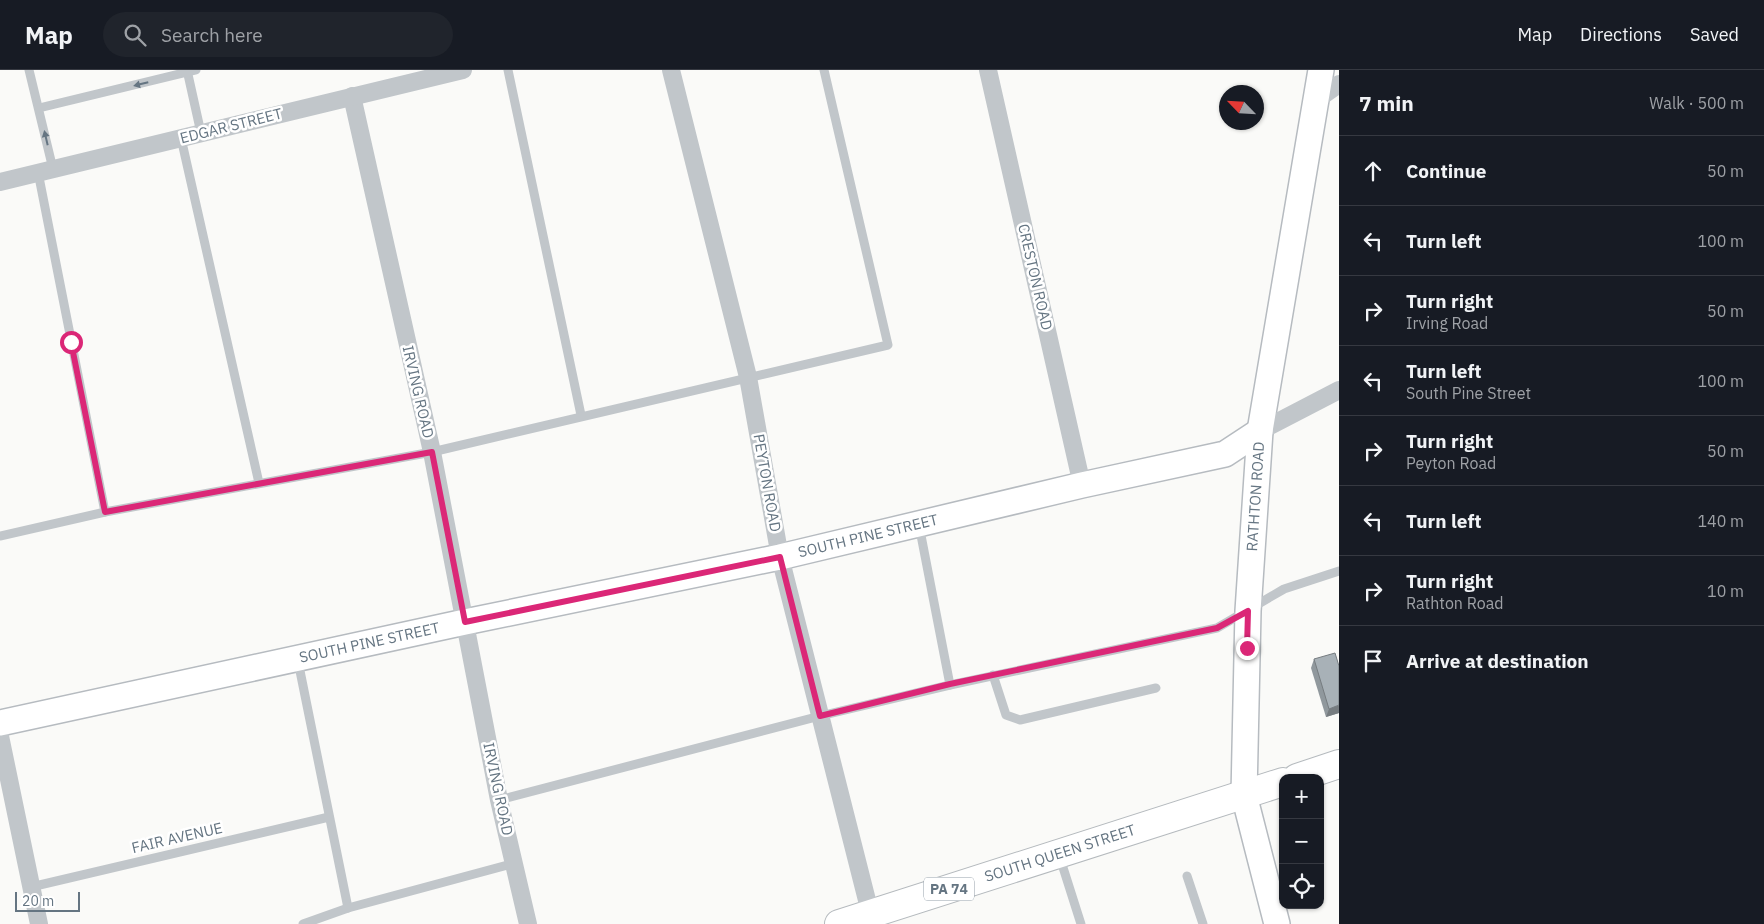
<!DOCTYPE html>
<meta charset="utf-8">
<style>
body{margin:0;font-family:"IBM Plex Sans",sans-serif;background:#20242c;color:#f1f3f6}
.controls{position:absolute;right:15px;bottom:15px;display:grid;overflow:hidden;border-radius:10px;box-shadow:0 1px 4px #0004}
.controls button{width:45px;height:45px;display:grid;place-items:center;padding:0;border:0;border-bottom:1px solid #363941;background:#171b24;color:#f1f3f6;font:25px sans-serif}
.compass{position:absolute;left:1219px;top:15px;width:45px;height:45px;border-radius:50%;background:#171b24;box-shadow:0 1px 4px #0004;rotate:295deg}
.scale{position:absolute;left:15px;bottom:12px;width:65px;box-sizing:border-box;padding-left:5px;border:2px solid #657582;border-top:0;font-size:14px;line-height:18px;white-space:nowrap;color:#657582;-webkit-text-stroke:4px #fff;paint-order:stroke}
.stop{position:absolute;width:15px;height:15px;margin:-11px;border:4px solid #db2777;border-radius:50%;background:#fff}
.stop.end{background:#db2777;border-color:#fff;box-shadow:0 1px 5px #0008}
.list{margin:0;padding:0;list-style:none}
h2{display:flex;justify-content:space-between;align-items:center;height:65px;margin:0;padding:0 20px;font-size:21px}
h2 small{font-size:16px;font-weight:400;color:#9ea1a6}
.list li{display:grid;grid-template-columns:32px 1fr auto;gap:15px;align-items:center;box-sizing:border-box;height:70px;padding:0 20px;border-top:1px solid #363941}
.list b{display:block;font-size:19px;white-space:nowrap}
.list p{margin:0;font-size:16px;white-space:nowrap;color:#9ea1a6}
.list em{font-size:16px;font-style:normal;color:#9ea1a6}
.icon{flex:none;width:28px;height:28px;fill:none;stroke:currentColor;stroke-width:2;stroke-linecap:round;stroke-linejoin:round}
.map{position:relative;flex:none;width:1339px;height:854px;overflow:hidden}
header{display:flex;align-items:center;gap:30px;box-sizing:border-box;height:70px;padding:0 25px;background:#171b24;border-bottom:1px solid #363941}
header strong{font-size:24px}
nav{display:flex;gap:28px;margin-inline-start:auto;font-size:18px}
.search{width:350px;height:45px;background:#20242c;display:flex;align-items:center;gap:12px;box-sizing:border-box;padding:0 18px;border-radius:28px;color:#9ea1a6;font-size:19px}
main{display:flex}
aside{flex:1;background:#171b24}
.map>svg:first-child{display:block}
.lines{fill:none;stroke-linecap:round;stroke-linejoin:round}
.secondary-casing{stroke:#b6bbc0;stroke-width:28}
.primary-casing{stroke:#b5babe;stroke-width:30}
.lane{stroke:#c1c6ca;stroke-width:9}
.street{stroke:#c1c6ca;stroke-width:18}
.secondary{stroke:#fff;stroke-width:25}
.primary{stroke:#fff;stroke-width:28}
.wall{fill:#90989d}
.shaded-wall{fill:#767c80}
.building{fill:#a8b1b7;stroke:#767c80}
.oneway{fill:#657582}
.route{stroke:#db2777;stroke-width:6}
.labels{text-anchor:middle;stroke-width:5;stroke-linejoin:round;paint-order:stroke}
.shield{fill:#fff;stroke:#939ea8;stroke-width:1}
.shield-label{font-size:14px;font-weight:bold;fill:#657582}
.street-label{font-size:15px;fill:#657582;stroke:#fff}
</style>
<header>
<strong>Map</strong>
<div class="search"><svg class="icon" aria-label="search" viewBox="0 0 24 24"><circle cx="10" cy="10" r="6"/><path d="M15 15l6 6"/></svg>Search here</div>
<nav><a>Map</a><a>Directions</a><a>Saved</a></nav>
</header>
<main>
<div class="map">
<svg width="1339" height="854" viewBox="0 0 1339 854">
<rect width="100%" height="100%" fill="#fafaf8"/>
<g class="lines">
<defs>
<g id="secondary">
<path id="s1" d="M 0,653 L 465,552 L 780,487 L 1082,415 L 1225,384 L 1260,361"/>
<path id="s2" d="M 1277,854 L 1244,725 L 1248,541 L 1260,361 L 1321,0"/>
</g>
<g id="primary">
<path d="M 1297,708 L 1339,694"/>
<path id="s3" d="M 839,854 L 1283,712"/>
</g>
</defs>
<use href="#secondary" class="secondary-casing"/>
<use href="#primary" class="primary-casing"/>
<g class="lane">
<path d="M 29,0 L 53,99"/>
<path d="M 187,0 L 201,63"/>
<path d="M 508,0 L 581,345"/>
<path d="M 39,38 L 196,0"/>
<path d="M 181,68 L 259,413"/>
<path d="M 38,102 L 105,442"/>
<path d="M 919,455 L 950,615"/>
<path d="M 0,466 L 105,442 L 432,382 L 888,275 L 824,0"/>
<path d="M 298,591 L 348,838"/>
<path d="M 993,605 L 1006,645 L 1020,650 L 1156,618"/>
<path d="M 499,730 L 820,646 L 950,615 L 1217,558 L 1284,519 L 1339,501"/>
<path d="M 1060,788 L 1081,854"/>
<path d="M 1187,806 L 1203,854"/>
<path d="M 31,817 L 329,747"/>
<path d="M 303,854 L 348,838 L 515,793"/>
</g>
<g class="street">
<path d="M 671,0 L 748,307 L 780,487 L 873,854"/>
<path d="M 988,0 L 1082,415"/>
<path d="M 352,26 L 432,382 L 499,730 L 528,854"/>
<path d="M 1315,31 L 1339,14"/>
<path d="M 0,112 L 463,0"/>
<path d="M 1260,361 L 1339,320"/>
<path d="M 0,666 L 39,854"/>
</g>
<use href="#secondary" class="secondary"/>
<use href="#primary" class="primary"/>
</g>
<path class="wall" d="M 1314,589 L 1339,643 L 1326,647 L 1311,598 Z"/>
<path class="shaded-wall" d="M 1339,635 L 1339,643 L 1326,647 L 1329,639 Z"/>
<path class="building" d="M 1335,583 L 1339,596 L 1339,635 L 1329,639 L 1314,589 Z"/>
<defs><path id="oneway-solid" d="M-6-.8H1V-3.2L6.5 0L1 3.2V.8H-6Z" transform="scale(1.25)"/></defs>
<g class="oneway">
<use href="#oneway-solid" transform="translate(141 14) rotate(166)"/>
<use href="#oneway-solid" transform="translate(46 68) rotate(-103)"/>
</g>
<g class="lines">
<path class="route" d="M 71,272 L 105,442 L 432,382 L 465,552 L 780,487 L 820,646 L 950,614 L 1217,558 L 1248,541 L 1247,578"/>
</g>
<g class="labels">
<rect class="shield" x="924" y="807.5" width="50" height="23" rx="4"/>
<g class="shield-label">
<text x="949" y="824">PA 74</text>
</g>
<g class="street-label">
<text transform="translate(231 56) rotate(-14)" y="5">EDGAR STREET</text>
<text transform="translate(1035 207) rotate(77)" y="5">CRESTON ROAD</text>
<text transform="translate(418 322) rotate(77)" y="5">IRVING ROAD</text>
<text transform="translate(767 413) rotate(80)" y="5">PEYTON ROAD</text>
<text dy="5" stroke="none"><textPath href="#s2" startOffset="432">RATHTON ROAD</textPath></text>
<text dy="5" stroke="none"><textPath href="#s1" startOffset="888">SOUTH PINE STREET</textPath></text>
<text dy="5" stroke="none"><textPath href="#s1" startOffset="378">SOUTH PINE STREET</textPath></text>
<text transform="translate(498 719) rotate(78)" y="5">IRVING ROAD</text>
<text transform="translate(177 768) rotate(-13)" y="5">FAIR AVENUE</text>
<text dy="5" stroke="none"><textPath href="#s3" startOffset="232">SOUTH QUEEN STREET</textPath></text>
</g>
</g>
</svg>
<div class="controls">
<button>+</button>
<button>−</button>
<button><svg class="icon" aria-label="locate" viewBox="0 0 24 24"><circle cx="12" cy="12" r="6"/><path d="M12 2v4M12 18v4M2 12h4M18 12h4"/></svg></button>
</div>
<svg class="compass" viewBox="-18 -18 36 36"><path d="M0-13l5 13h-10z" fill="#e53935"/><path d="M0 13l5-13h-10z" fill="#9ea1a6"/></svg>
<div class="scale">20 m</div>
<div class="stop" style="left:71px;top:272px"></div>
<div class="stop end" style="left:1247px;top:578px"></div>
</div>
<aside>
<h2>7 min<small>Walk · 500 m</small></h2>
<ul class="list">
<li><svg class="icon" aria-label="ahead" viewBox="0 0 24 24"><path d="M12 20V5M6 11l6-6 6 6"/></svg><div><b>Continue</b></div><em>50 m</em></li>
<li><svg class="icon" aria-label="left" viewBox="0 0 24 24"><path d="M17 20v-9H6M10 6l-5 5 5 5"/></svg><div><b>Turn left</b></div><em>100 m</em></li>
<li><svg class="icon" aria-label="right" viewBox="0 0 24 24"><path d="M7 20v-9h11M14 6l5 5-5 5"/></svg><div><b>Turn right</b><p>Irving Road</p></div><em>50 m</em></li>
<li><svg class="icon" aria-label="left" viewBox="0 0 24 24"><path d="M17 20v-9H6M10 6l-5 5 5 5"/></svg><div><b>Turn left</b><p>South Pine Street</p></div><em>100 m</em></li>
<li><svg class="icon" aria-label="right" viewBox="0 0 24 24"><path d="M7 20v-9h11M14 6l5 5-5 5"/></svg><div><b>Turn right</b><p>Peyton Road</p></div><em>50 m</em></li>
<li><svg class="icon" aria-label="left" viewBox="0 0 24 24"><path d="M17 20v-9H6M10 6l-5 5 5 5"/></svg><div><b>Turn left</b></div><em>140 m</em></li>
<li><svg class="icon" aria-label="right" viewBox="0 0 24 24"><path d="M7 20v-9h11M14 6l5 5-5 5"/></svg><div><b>Turn right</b><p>Rathton Road</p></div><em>10 m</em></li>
<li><svg class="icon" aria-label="arrive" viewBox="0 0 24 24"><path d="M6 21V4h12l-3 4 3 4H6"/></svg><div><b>Arrive at destination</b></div></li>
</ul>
</aside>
</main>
